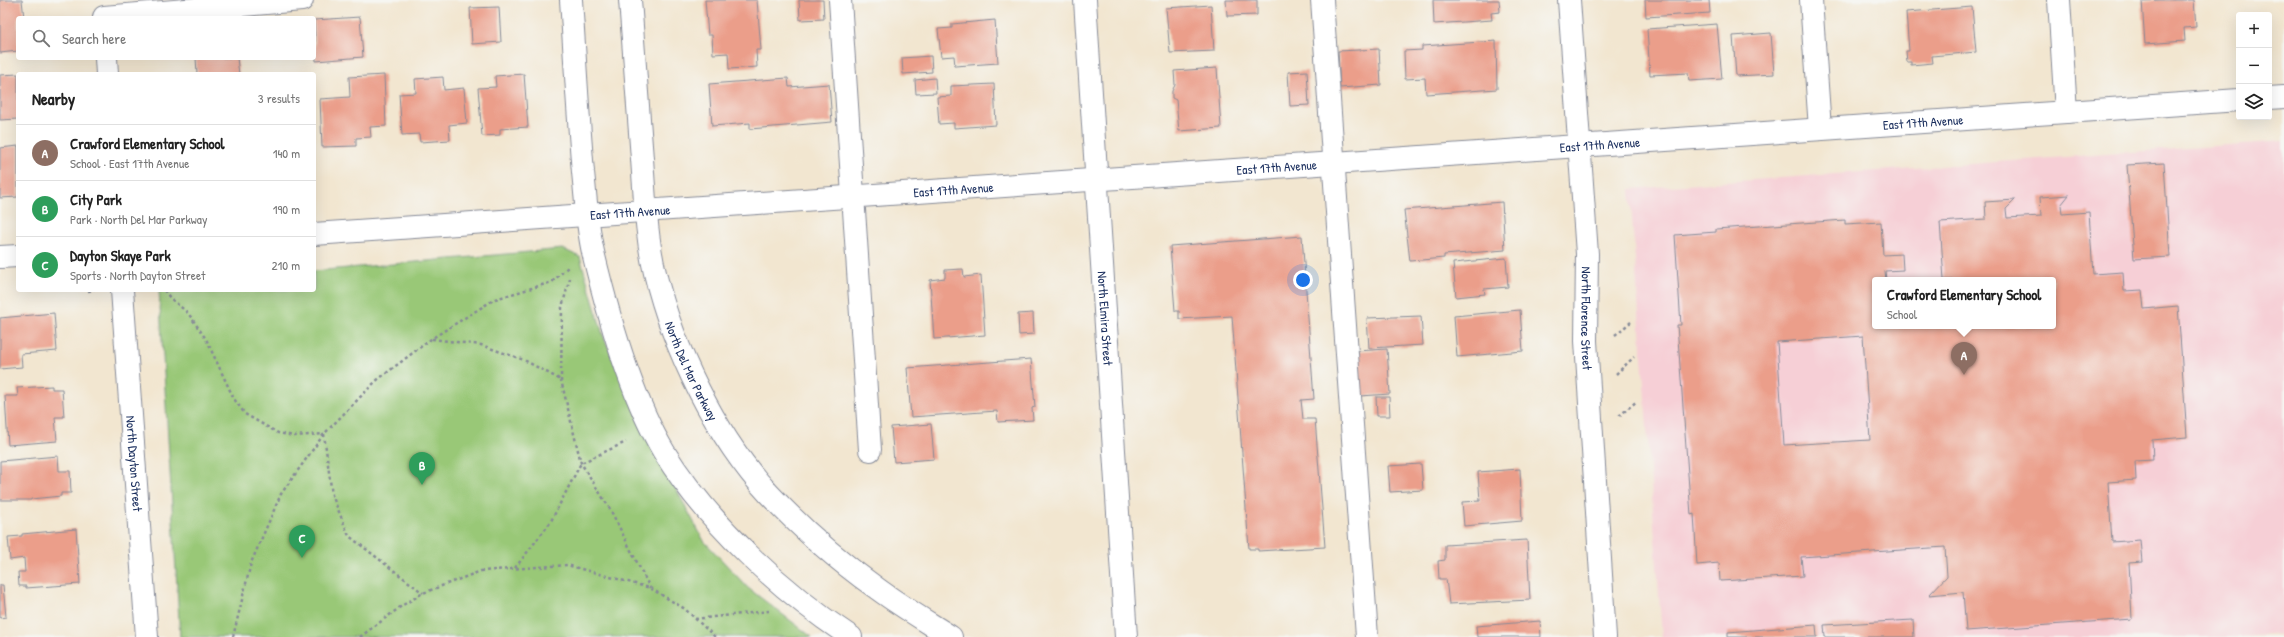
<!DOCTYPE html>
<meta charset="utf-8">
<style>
body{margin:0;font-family:"Patrick Hand",sans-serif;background:#f6f6f6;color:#222}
.controls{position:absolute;right:12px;top:12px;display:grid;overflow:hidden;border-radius:4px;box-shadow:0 4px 16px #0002}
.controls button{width:36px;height:36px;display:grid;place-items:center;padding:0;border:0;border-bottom:1px solid #e0e0e0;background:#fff;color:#222;font:20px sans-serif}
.you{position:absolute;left:1303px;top:280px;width:14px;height:14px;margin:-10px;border:3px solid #fff;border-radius:50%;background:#1a73e8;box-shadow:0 0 0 6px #1a73e833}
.badge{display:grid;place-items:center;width:26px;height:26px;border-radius:50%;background:#b45309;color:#fff;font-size:13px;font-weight:700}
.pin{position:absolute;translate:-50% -33px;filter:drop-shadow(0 1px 2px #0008)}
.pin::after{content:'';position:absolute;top:21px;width:14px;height:12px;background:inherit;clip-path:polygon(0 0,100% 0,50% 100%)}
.popup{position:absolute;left:1872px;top:277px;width:184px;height:52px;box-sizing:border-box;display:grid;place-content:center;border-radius:4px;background:#fff;filter:drop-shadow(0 1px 3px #0005);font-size:13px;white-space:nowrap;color:#767676}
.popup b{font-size:15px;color:#222}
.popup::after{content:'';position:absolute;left:50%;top:100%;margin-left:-8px;border:8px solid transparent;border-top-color:#fff}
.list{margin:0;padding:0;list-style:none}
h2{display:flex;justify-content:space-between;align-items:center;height:52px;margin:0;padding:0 16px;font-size:17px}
h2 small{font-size:13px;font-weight:400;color:#767676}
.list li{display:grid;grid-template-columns:26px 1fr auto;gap:12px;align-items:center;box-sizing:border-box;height:56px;padding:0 16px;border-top:1px solid #e0e0e0}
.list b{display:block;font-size:15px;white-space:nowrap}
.list p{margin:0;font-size:13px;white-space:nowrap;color:#767676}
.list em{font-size:13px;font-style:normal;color:#767676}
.icon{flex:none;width:22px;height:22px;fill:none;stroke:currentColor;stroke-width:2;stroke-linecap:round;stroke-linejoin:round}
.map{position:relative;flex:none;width:2284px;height:637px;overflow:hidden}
.search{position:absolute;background:#fff;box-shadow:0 4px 16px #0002;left:16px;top:16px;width:300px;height:44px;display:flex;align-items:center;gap:10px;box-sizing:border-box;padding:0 14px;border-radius:4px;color:#767676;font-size:15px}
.panel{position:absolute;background:#fff;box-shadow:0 4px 16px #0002;left:16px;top:72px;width:300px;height:220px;border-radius:4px}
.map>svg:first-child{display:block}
.built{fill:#f6cfd6;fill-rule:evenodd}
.green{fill:#99c877;stroke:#5a7c6a}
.building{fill:#eb9e8a;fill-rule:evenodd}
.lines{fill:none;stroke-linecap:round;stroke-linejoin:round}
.minor-casing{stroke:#868a97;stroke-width:24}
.path{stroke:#868a97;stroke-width:2.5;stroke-dasharray:3 3;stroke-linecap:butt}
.minor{stroke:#fff;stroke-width:22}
.labels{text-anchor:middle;stroke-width:3.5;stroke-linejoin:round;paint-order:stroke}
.street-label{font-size:13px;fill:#1b2f5e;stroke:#f6f6f2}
</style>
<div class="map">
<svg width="2284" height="637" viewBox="0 0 2284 637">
<rect width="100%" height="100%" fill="#f6f6f2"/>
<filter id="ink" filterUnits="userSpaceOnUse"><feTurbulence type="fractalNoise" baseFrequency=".025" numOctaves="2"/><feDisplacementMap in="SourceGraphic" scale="8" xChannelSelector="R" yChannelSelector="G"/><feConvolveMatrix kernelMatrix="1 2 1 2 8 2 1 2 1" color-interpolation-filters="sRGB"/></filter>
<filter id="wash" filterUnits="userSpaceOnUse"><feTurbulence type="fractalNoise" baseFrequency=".012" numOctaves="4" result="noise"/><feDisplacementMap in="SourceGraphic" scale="16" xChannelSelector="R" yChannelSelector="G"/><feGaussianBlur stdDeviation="0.9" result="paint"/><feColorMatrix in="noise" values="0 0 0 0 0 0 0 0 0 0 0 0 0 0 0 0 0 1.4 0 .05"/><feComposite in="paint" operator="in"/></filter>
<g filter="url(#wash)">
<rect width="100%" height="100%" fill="#f2e6d0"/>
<path class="built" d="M 2284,141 L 2284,634 L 2241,637 L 1662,637 L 1630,189 ZM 1875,280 L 2053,280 L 2053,326 L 1875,326 Z"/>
<path class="green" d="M 563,249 L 580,257 L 603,335 L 641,424 L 704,541 L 748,588 L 812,637 L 180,637 L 159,290 L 314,290 L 314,271 Z"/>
<g id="blocks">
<g class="building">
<path d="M 0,0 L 22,0 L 24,18 L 18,18 L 18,51 L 0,53 Z"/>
<path d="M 705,0 L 757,0 L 761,50 L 756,50 L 757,67 L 729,69 L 728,53 L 713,54 L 712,35 L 708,35 Z"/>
<path d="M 799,0 L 823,0 L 824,19 L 800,20 Z"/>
<path d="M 1226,0 L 1257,0 L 1257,15 L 1227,16 Z"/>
<path d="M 1433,0 L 1499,0 L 1500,12 L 1491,13 L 1492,20 L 1434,24 Z"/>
<path d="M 1645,0 L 1709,0 L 1710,13 L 1646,17 Z"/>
<path d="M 2160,0 L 2194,0 L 2196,27 L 2184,28 L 2185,41 L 2145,44 L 2142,1 Z"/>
<path d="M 1211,5 L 1214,51 L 1170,53 L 1166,8 Z"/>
<path d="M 499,7 L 501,42 L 472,44 L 470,8 Z"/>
<path d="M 1972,7 L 1976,52 L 1932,56 L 1933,63 L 1911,65 L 1911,62 L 1907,62 L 1906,51 L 1909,51 L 1906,12 Z"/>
<path d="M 360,17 L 363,57 L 316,61 L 314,20 Z"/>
<path d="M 995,20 L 998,63 L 955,66 L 954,56 L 941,57 L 938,29 L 952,28 L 952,24 Z"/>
<path d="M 1717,24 L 1722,79 L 1689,81 L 1688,73 L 1650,75 L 1647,29 Z"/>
<path d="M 1771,33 L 1774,74 L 1736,76 L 1733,36 Z"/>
<path d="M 1496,41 L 1497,89 L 1426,94 L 1425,78 L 1405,79 L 1404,51 L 1422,50 L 1422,46 Z"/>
<path d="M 1379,49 L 1381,85 L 1340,88 L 1338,51 Z"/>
<path d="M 931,56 L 932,72 L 903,74 L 902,58 Z"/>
<path d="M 196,58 L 237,58 L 239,74 L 197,74 Z"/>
<path d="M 1217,68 L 1221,128 L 1179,131 L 1176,100 L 1172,98 L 1172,91 L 1175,85 L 1174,71 Z"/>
<path d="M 1307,71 L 1309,105 L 1290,106 L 1288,72 Z"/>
<path d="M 18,74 L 18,119 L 0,120 L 0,75 Z"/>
<path d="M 524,74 L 528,127 L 500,129 L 500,135 L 482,136 L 478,88 L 496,87 L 495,76 Z"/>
<path d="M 384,75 L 386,126 L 370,127 L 371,137 L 356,138 L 356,146 L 322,147 L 320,99 L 350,97 L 349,77 Z"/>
<path d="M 443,77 L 444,90 L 464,88 L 467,123 L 449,125 L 450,140 L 420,142 L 419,134 L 402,135 L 399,94 L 416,93 L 415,79 Z"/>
<path d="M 788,78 L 789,87 L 829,84 L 832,122 L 750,129 L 750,123 L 712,126 L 709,84 Z"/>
<path d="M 935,78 L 936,93 L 916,94 L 915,80 Z"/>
<path d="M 994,84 L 996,125 L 954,128 L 954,123 L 939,124 L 937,97 L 951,96 L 951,86 Z"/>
<path d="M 18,146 L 18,197 L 0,198 L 0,148 Z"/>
<path d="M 2164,163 L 2170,257 L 2134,259 L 2127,165 Z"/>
<path d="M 2069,195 L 2061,205 L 2062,214 L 2089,212 L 2093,274 L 2123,272 L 2124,291 L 2142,290 L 2144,309 L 2178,306 L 2187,437 L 2152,440 L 2153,460 L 2135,461 L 2136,480 L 2108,482 L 2112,542 L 2140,540 L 2142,562 L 2129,563 L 2132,619 L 1966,631 L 1963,592 L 1929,595 L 1947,576 L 1945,547 L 1801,557 L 1803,576 L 1720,581 L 1719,563 L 1697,565 L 1694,514 L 1691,515 L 1677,325 L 1681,325 L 1675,235 L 1716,232 L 1716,229 L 1845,220 L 1845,224 L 1881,222 L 1883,255 L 1902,254 L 1903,270 L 1885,271 L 1886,280 L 1875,280 L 1875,326 L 2053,326 L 2053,280 L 1944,280 L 1940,222 L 1986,219 L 1985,202 L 2015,200 L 2006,209 L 2007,218 L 2041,216 L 2040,197 ZM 1863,336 L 1870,440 L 1784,445 L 1777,342 Z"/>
<path d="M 1502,202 L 1505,250 L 1444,255 L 1444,258 L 1410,261 L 1404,210 Z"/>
<path d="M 1302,236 L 1314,399 L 1301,400 L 1303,419 L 1315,419 L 1325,547 L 1258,551 L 1258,549 L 1249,549 L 1232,316 L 1179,319 L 1179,311 L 1175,311 L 1170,246 Z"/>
<path d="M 1506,258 L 1508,287 L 1484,289 L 1485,294 L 1456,297 L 1453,263 Z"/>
<path d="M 963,269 L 964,277 L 981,275 L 985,335 L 934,339 L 930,280 L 945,278 L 945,270 Z"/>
<path d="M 1520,310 L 1523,351 L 1457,357 L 1454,316 Z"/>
<path d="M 54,313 L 57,351 L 21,354 L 22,367 L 0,369 L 0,318 Z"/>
<path d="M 1033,313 L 1034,334 L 1019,335 L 1018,314 Z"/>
<path d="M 1421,316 L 1423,345 L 1369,348 L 1367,318 Z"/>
<path d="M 1387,349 L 1390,394 L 1360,396 L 1357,351 Z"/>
<path d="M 1031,359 L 1035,407 L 1032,408 L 1033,420 L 998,422 L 997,411 L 911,417 L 907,368 Z"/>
<path d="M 52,386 L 52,389 L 62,389 L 64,417 L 55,417 L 57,441 L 8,445 L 5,396 L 18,396 L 17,388 Z"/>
<path d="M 1376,397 L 1389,397 L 1390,416 L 1377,416 Z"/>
<path d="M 931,424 L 934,459 L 894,462 L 891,427 Z"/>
<path d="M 58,456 L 59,471 L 70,471 L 71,493 L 61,493 L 61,496 L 31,499 L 31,500 L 0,500 L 0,461 Z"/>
<path d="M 1421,464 L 1423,490 L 1390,492 L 1388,466 Z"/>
<path d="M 1520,469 L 1522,521 L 1464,526 L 1462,502 L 1480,501 L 1478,472 Z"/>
<path d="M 76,529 L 80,584 L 26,588 L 26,586 L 19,586 L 18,572 L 25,572 L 24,558 L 10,560 L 8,537 L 22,536 L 22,534 Z"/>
<path d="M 1527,540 L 1530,600 L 1449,604 L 1446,579 L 1439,579 L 1438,561 L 1445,560 L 1445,545 Z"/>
<path d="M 0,585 L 3,585 L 6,617 L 0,618 Z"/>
<path d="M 1913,620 L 1914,637 L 1825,637 L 1824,625 Z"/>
<path d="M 1540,621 L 1541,637 L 1477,637 L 1476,626 Z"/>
<path d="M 1816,625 L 1817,637 L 1728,637 L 1728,632 Z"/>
</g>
</g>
</g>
<g filter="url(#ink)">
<use href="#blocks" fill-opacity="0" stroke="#868a97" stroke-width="1"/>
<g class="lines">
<defs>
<g id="minor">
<path d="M 571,0 C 575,57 578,115 583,172 C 586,199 587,226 593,252 C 608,315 631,397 664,452 C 708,523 782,592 851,637"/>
<path id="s1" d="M 630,0 C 634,53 638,106 642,159 C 645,197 646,236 655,273 C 673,348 716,437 769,494 C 801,528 837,560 875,587 C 899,605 926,621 951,637"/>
<path d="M 840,0 L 870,450"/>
<path id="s2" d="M 1085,0 L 1126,637"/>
<path d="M 1322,0 L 1367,637"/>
<path id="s3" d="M 1569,0 L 1587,254 L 1586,341 L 1605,637"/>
<path d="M 1811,0 L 1820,129"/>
<path d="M 2059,0 L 2066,112"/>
<path d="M 104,17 L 302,0"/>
<path d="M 106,58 L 107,74"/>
<path d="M 2269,98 L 2284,97"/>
<path id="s4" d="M 314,234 L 2239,100"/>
<path d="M 0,257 L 18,256"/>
<path id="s5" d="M 122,290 L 147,637"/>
</g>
</defs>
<use href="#minor" class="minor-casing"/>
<g class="path">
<path d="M 570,278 L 562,307 L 561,380 L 581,463 L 610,509 L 650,588"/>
<path d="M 164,290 L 170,298 L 188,313 L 206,339 L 234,399 L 245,414 L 278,433 L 294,436 L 324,434"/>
<path d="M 88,291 L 94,290"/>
<path d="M 1615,335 L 1631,322"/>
<path d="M 432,339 L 481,345 L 524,360 L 561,380"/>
<path d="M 1616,374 L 1634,357"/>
<path d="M 1619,416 L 1637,401"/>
<path d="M 324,434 L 332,495 L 349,536 L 423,593"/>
<path d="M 515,568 L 550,523 L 581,463 L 626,442"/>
<path d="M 695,619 L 769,611"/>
<path d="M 233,637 L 251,563 L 281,494 L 324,434 L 376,381 L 431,339 L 495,299 L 552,282 L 568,267"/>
<path d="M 360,637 L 403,605 L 423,593 L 481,571 L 567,565 L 650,588 L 685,609 L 715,637"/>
</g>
<use href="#minor" class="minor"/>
</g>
</g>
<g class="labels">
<g class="street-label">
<text dy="5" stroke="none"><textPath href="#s4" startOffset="1613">East 17th Avenue</textPath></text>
<text dy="5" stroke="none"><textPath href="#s4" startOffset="1289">East 17th Avenue</textPath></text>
<text dy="5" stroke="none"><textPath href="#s4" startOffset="965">East 17th Avenue</textPath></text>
<text dy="5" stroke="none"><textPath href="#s4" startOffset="641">East 17th Avenue</textPath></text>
<text dy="5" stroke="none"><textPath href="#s4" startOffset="317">East 17th Avenue</textPath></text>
<text dy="5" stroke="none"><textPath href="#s2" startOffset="319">North Elmira Street</textPath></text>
<text dy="5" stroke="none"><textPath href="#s3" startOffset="319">North Florence Street</textPath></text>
<text dy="5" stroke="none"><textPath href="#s1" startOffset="379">North Del Mar Parkway</textPath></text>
<text dy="5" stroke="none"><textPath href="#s5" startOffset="174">North Dayton Street</textPath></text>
</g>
</g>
</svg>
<div class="controls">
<button>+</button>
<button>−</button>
<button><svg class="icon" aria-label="layers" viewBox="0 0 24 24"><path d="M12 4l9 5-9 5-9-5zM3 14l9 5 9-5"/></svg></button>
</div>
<div class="you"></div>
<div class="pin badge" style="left:1964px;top:375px;background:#8d6e63">A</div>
<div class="popup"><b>Crawford Elementary School</b>School</div>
<div class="pin badge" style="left:422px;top:485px;background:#2e9e5b">B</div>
<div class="pin badge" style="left:302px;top:558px;background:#2e9e5b">C</div>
<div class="search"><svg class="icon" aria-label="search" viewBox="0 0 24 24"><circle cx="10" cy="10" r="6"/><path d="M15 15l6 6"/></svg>Search here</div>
<section class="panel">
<h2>Nearby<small>3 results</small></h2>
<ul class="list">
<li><span class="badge" style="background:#8d6e63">A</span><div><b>Crawford Elementary School</b><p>School · East 17th Avenue</p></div><em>140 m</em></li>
<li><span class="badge" style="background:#2e9e5b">B</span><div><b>City Park</b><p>Park · North Del Mar Parkway</p></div><em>190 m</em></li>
<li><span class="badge" style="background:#2e9e5b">C</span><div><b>Dayton Skaye Park</b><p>Sports · North Dayton Street</p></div><em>210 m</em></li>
</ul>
</section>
</div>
